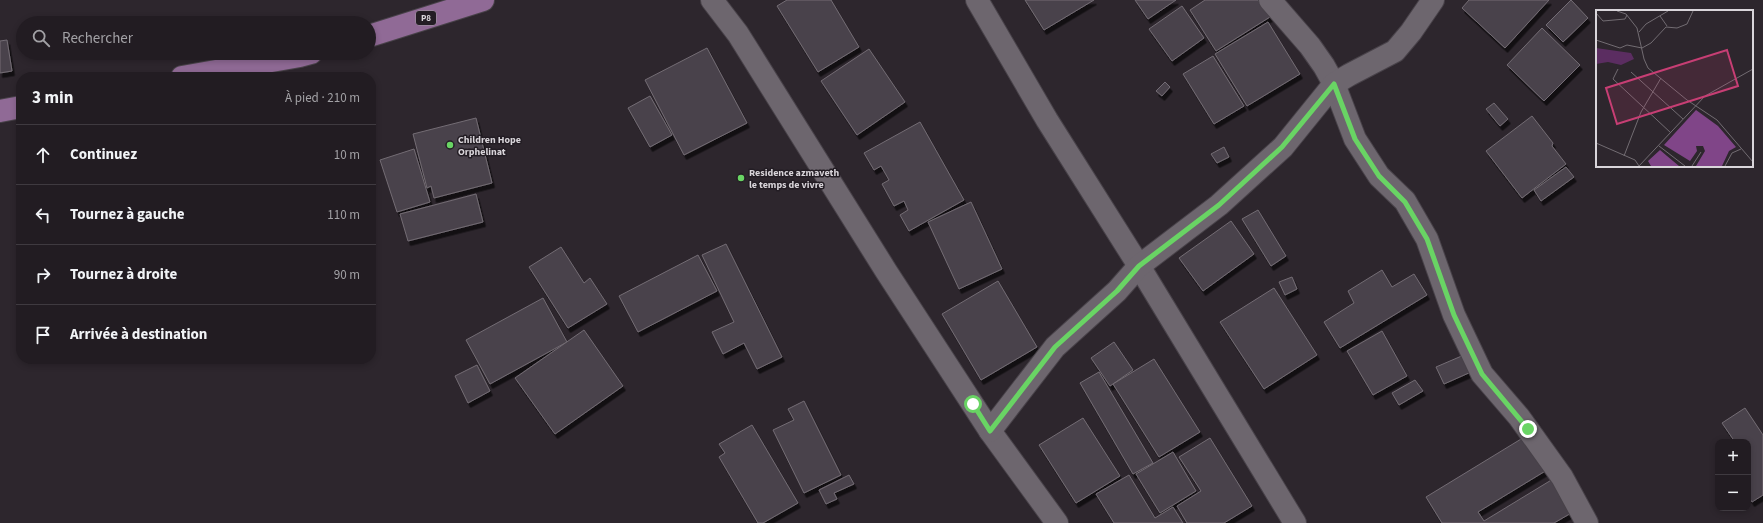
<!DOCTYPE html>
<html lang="fr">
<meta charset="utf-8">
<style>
body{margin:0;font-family:"Source Sans 3",sans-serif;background:#2e292f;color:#f1f3f6}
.controls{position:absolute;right:12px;bottom:12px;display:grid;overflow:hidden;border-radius:8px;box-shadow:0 2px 6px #0003}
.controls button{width:36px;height:36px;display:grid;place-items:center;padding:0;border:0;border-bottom:1px solid #3f3a40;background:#221c22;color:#f1f3f6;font:20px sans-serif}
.stop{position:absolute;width:12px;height:12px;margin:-9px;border:3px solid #69d464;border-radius:50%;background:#fff}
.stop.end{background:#69d464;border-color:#fff;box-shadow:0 1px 4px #0008}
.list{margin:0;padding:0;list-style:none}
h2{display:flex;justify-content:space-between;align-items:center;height:52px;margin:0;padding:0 16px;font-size:17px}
h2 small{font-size:13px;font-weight:400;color:#a2a1a5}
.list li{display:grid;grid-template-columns:26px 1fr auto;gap:12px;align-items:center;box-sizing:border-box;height:60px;padding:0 16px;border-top:1px solid #3f3a40}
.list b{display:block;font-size:15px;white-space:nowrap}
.list em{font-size:13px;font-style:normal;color:#a2a1a5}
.icon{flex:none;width:22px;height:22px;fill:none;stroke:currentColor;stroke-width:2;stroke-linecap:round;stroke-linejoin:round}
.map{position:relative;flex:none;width:1763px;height:523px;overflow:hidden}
.search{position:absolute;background:#221c22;box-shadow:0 2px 6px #0003;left:16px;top:16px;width:360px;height:44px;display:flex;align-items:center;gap:10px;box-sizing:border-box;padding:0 14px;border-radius:22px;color:#a2a1a5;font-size:15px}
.panel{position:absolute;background:#221c22;box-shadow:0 2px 6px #0003;left:16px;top:72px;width:360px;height:292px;border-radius:16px}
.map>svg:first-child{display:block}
.building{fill:#4a434b;stroke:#736c74;filter:url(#shadow)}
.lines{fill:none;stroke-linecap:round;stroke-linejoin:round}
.street-casing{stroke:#484249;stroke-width:24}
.primary-casing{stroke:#484249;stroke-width:24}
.street{stroke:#6d666e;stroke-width:22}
.primary{stroke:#906a96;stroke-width:22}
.route{stroke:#69d464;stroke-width:5}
.poi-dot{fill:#69d464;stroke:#231d24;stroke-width:1.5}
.labels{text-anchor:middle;stroke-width:3;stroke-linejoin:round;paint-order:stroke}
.shield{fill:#231d24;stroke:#a29ea3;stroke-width:1}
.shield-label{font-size:9px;font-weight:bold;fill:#d9d5da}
.poi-label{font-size:10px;font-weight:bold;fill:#d9d5da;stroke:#231d24;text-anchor:start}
.inset-road{fill:none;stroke:#726c72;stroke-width:1}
.view{fill:#c73e74;fill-opacity:0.15;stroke:#c73e74;stroke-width:2}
.inset-edge{fill:none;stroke:#d9d5da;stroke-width:2}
</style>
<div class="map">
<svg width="1763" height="523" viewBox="0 0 1763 523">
<defs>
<filter id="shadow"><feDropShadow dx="2.5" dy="4.5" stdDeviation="0" flood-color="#0009"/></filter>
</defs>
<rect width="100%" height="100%" fill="#2d262d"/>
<g class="building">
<path d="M 787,0 L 831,0 L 859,47 L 818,72 L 777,6 Z"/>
<path d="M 1025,0 L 1094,0 L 1044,30 Z"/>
<path d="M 1135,0 L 1176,0 L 1148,19 Z"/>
<path d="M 1205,0 L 1258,0 L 1270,17 L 1216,51 L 1190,10 Z"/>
<path d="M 1469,0 L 1549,0 L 1505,48 L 1462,8 Z"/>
<path d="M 1571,0 L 1588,18 L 1563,42 L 1546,25 Z"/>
<path d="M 1182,6 L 1204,38 L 1172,61 L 1149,29 Z"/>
<path d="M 1268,22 L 1300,74 L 1247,106 L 1215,54 Z"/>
<path d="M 1542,28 L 1580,65 L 1544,101 L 1507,65 Z"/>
<path d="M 7,40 L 12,71 L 0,73 L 0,41 Z"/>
<path d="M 707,48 L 747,123 L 684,155 L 645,80 Z"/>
<path d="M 869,49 L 905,102 L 857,135 L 821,81 Z"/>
<path d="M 1213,56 L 1244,106 L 1214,124 L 1183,74 Z"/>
<path d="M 1165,82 L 1170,87 L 1162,96 L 1156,91 Z"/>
<path d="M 650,96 L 672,135 L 650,147 L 628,108 Z"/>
<path d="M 1494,103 L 1508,119 L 1500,126 L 1486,109 Z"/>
<path d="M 1532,116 L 1553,143 L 1552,146 L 1566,164 L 1522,198 L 1486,151 Z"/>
<path d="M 476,118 L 492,183 L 434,198 L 431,186 L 427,188 L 413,134 Z"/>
<path d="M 920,122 L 964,200 L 909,231 L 900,215 L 908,210 L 904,201 L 894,206 L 882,184 L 889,180 L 881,166 L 874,170 L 864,153 Z"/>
<path d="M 1224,147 L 1229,157 L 1217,163 L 1211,154 Z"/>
<path d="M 414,149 L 430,202 L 397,212 L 380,160 Z"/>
<path d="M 1566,167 L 1574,177 L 1541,201 L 1534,190 Z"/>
<path d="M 476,194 L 483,222 L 408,241 L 400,214 Z"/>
<path d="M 971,202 L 1002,269 L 959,289 L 928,222 Z"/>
<path d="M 1258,210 L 1286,256 L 1271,266 L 1242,219 Z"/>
<path d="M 1231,221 L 1254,254 L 1203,291 L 1179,258 Z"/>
<path d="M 726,244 L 782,357 L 757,369 L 744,343 L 723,354 L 712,332 L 734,322 L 702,255 Z"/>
<path d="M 561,247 L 584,283 L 590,278 L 607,304 L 568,328 L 529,267 Z"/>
<path d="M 698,255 L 717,291 L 638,332 L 619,296 Z"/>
<path d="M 1382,270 L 1392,287 L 1414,274 L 1427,295 L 1340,348 L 1324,322 L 1354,303 L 1348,291 Z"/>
<path d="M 1292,277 L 1297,289 L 1285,295 L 1279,282 Z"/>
<path d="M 998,281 L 1037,347 L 981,380 L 942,314 Z"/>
<path d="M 1274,288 L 1317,355 L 1264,389 L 1220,322 Z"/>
<path d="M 543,298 L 567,342 L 490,384 L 466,340 Z"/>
<path d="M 584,330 L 623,386 L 555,434 L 515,378 Z"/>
<path d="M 1382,331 L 1407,376 L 1373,395 L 1347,351 Z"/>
<path d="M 1114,342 L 1133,370 L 1110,386 L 1091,358 Z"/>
<path d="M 1464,355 L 1471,372 L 1444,384 L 1436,367 Z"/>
<path d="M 1154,359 L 1200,432 L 1159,457 L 1113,384 Z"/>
<path d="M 477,365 L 490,391 L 468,403 L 455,376 Z"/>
<path d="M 1099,372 L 1153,463 L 1133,474 L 1080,383 Z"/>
<path d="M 1415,380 L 1423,391 L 1399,405 L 1392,393 Z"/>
<path d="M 804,401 L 841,475 L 804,493 L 773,430 L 794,420 L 788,409 Z"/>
<path d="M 1745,408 L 1763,435 L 1763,495 L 1752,502 L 1748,496 L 1748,442 L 1735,442 L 1722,423 Z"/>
<path d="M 1083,418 L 1120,476 L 1076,503 L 1039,445 Z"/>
<path d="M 752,425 L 798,503 L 763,523 L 758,523 L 719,457 L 725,453 L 719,444 Z"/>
<path d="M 1526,436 L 1547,470 L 1478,512 L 1484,521 L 1553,479 L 1573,512 L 1554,523 L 1442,523 L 1426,497 Z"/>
<path d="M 1210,438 L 1252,506 L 1224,523 L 1187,523 L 1177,506 L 1201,491 L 1179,457 Z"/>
<path d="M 1173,452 L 1196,491 L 1160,513 L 1136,474 Z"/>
<path d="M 849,475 L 854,484 L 834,493 L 837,499 L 826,504 L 819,490 Z"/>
<path d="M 1129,475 L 1155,518 L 1173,507 L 1183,523 L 1114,523 L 1096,494 Z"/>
</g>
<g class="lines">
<defs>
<g id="street">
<path d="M 712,0 L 738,34 L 886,271 L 990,431 L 1057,523"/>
<path d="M 977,0 L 1047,120 L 1139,266 L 1295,523"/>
<path d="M 1270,0 L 1310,46 L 1324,66 L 1334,84 L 1355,139 L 1379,176 L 1405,201 L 1427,239 L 1454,315 L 1482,374 L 1519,417 L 1562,477 L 1587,523"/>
<path d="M 990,431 L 1055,347 L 1117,291 L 1139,266 L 1219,205 L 1283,147 L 1334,84 L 1349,75 L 1395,51 L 1411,32 L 1433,0"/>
</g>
<g id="primary">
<path d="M 369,36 L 483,0"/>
<path d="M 182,77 L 300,56 L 311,53"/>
<path d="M 0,111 L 21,107"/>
</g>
</defs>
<use href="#street" class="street-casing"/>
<use href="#primary" class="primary-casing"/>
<use href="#street" class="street"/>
<use href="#primary" class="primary"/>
</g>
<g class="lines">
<path class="route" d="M 973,404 L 990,431 L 1055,347 L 1117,291 L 1139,266 L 1219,205 L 1282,147 L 1334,84 L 1355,139 L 1379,176 L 1405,202 L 1427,239 L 1454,315 L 1482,374 L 1528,429"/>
</g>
<g class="poi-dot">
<circle cx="450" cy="145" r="4"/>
<circle cx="741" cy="178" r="4"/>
</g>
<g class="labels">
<rect class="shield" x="416" y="11" width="20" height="14" rx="3"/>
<g class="shield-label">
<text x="426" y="21">P8</text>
</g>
<g class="poi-label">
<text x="458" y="143">Children Hope<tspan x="458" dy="12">Orphelinat</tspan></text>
<text x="749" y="176">Residence azmaveth<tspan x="749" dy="12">le temps de vivre</tspan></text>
</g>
</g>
<g transform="translate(1596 10)">
<rect width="157" height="157" fill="#2d262d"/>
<path d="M 0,38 L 35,43 L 38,49 L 25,55 L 12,52 L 0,54 Z" fill="#5b2d61"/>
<path d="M 100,100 L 122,116 L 140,137 L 133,141 L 126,156 L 100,156 L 109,141 L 107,136 L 100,136 L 101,141 L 94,151 L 68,135 ZM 64,140 L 71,146 L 83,156 L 55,156 L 52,151 Z" fill="#804588"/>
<path class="inset-road" d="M 21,1 L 30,4 L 41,18 L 48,49 L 52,58 L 91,90 L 121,110 L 157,152M 0,3 L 7,11 L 29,9 L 31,5M 64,6 L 71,16M 43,22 L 50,14 L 72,1M 0,30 L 24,38 L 31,35 L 46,38 L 55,33 L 70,17 L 81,18 L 91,14 L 97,1M 22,59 L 17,69 L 75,123M 35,62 L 87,109M 0,133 L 39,150 L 43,156M 63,136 L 89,156M 28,146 L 45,102 L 65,68M 43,156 L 109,86 L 157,59M 96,156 L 105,142M 129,156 L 136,143 L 145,139"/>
<path class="view" d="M 131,40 L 142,76 L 21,114 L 10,78 Z"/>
<rect width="157" height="157" class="inset-edge"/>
</g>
</svg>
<div class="controls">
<button>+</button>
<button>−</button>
</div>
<div class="stop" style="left:973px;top:404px"></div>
<div class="stop end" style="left:1528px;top:429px"></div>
<div class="search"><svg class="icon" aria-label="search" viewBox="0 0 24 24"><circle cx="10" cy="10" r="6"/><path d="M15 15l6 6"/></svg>Rechercher</div>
<section class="panel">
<h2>3 min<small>À pied · 210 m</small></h2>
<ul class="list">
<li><svg class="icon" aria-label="ahead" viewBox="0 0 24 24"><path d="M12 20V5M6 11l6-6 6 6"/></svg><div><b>Continuez</b></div><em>10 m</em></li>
<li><svg class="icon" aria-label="left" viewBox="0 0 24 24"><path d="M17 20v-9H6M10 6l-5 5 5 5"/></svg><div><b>Tournez à gauche</b></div><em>110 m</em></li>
<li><svg class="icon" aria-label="right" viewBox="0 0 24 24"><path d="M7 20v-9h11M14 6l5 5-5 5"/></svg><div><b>Tournez à droite</b></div><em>90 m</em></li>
<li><svg class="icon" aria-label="arrive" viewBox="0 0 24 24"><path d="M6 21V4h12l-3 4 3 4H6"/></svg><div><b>Arrivée à destination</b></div></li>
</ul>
</section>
</div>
